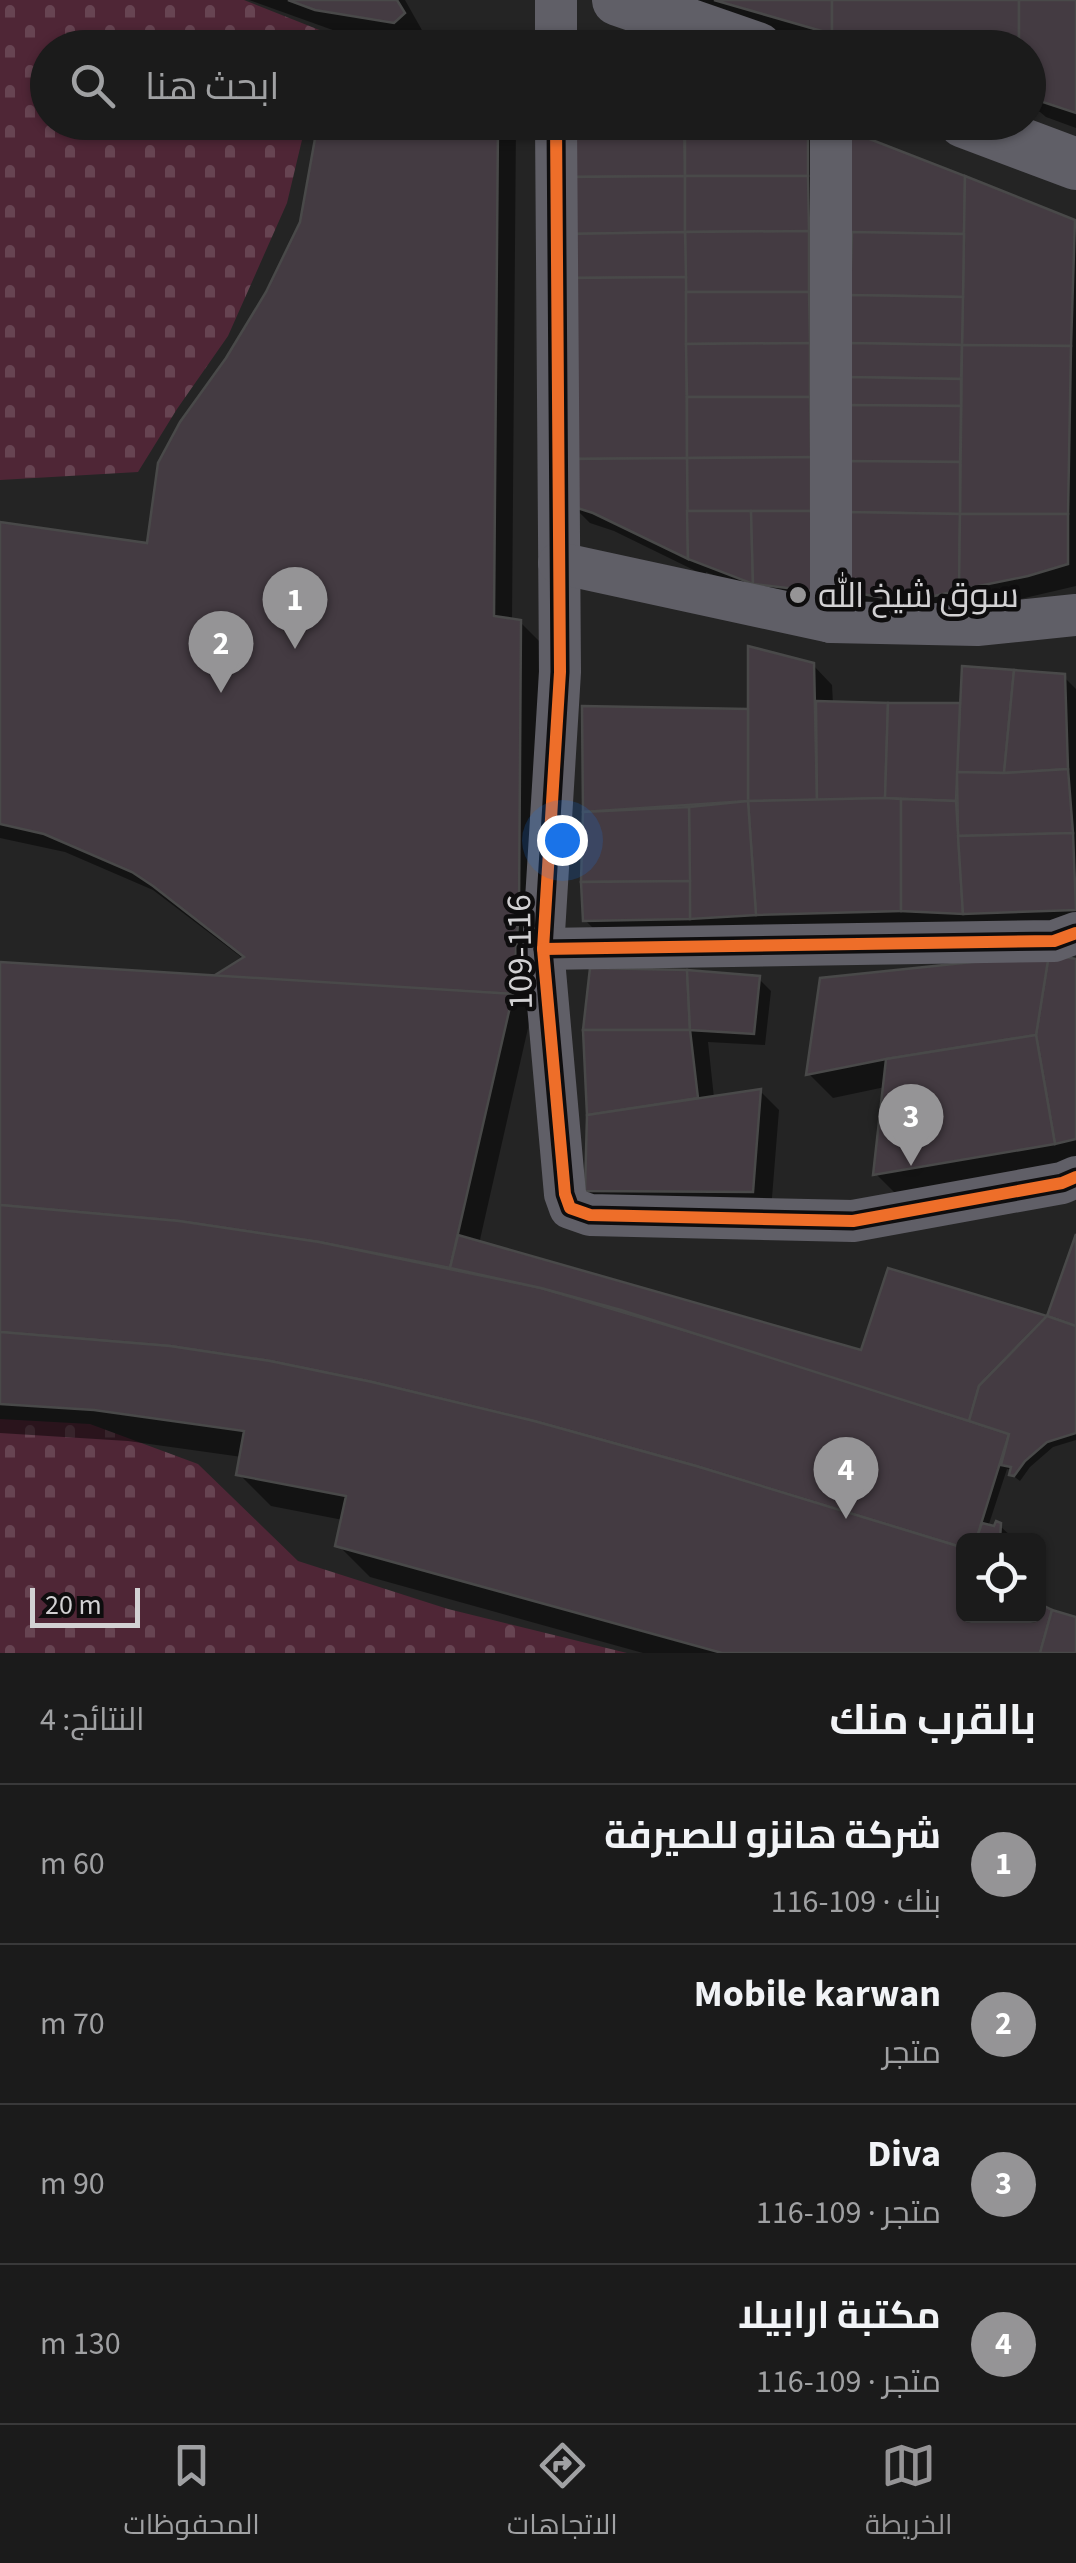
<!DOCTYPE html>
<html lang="ar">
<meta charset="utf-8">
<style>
body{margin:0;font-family:"Source Sans 3",Cairo,sans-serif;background:#282828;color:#f1f3f6;direction:rtl}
.controls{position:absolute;right:30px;bottom:30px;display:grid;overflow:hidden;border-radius:15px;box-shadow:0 2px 8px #0004}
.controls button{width:90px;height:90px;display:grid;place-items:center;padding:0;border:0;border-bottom:2px solid #39393a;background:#1b1b1b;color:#f1f3f6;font:50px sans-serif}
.scale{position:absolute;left:30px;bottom:25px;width:110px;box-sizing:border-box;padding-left:10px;border:5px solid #d2d1d3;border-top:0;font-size:28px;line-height:35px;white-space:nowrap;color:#d2d1d3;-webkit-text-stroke:8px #0e0d0e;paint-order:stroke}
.you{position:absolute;left:562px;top:840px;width:35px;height:35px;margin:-25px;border:8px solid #fff;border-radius:50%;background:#1a73e8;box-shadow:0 0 0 15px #1a73e833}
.badge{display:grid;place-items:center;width:65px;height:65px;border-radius:50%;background:#959496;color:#fff;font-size:32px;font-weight:700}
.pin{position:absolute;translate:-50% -82px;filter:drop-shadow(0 2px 5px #0008)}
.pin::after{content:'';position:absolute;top:52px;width:35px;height:30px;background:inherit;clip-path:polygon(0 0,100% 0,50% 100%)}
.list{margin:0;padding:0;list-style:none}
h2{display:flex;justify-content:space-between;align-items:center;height:130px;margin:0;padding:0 40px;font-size:42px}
h2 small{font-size:32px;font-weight:400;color:#a0a1a3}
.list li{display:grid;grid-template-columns:65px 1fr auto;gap:30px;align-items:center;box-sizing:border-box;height:160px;padding:0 40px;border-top:2px solid #39393a}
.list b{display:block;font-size:38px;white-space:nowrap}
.list p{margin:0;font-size:32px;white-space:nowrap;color:#a0a1a3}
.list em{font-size:32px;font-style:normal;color:#a0a1a3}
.icon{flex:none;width:55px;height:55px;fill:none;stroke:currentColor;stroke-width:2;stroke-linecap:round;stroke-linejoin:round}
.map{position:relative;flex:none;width:1076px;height:1653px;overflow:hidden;direction:ltr}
.search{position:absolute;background:#1b1b1b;box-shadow:0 2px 8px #0004;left:30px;right:30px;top:30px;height:110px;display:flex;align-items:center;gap:25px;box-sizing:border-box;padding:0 35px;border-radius:55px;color:#a0a1a3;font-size:38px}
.sheet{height:770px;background:#1b1b1b}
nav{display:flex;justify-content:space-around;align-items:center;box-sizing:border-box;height:140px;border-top:2px solid #39393a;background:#1b1b1b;font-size:28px;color:#a0a1a3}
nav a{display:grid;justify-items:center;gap:5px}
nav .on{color:#959496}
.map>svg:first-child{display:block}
.cemetery{fill:url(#cemetery-stones)}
.shadow{fill:#0007;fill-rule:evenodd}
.building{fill:#443b42;stroke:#494949;stroke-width:2.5}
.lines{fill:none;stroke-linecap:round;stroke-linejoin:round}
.minor{stroke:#605f67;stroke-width:42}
.tertiary{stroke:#605f67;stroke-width:52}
.cycleway-casing{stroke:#0e0d0e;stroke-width:19}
.cycleway{stroke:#ee6e29;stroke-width:12}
.poi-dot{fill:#959496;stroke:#0e0d0e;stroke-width:4}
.labels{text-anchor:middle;stroke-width:9;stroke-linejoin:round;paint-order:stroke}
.poi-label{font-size:35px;fill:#d2d1d3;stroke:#0e0d0e;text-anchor:start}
.street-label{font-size:35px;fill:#d2d1d3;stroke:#0e0d0e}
</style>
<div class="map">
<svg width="1076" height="1653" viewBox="0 0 1076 1653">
<defs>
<pattern id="cemetery-stones" width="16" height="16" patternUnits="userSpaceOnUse" patternTransform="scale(2.5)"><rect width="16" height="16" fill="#4f2636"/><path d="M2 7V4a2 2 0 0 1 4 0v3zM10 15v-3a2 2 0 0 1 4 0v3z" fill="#674452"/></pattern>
</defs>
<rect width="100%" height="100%" fill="#242424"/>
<g class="cemetery">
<path d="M 0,0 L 244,0 L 327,33 L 324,47 L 48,48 L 48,122 L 306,123 L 287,203 L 228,336 L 177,409 L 138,472 L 0,480 Z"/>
<path d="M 0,1419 L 90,1424 L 198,1464 L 298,1561 L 448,1609 L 627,1653 L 0,1653 Z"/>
</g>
<g class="shadow">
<path d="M 249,0 L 405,0 L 427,39 L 419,46 L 341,33 Z"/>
<path d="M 675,0 L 1076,0 L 1076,128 L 1046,117 L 1040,112 L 1028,108 L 1028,48 L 823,48 L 734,21 Z"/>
<path d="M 321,122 L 516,122 L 512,621 L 520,622 L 539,641 L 537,930 L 531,1015 L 479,1244 L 863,1354 L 1048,1321 L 1076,1241 L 1076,1440 L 1053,1447 L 1030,1467 L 1020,1481 L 1011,1474 L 1013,1470 L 1007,1469 L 988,1527 L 995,1529 L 999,1525 L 1015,1540 L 964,1540 L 964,1616 L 1038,1616 L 1076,1619 L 1076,1653 L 643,1653 L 370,1577 L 338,1545 L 343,1520 L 271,1506 L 239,1474 L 242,1457 L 128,1441 L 0,1433 L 0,965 L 212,979 L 245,960 L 153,890 L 65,852 L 0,838 L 0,525 L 149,546 L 228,360 L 268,293 L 303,223 Z"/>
<path d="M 568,122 L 778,122 L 806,131 L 825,150 L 824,602 L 767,596 L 706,572 L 706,576 L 614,531 L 590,523 L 571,504 Z"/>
<path d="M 1073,222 L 1076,225 L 1076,586 L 938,618 L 868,607 L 849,587 L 854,244 Z"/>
<path d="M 813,665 L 832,685 L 833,704 L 962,705 L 1064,677 L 1076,689 L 1076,928 L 598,933 L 585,920 L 584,709 L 750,711 ZM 712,801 L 713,807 L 656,812 L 656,805 Z"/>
<path d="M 1076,961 L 1076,1168 L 900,1198 L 876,1174 L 885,1087 L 833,1098 L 809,1074 Z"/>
<path d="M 758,978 L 771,991 L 765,1045 L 708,1042 L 714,1098 L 760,1091 L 779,1110 L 771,1210 L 606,1208 L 587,1190 L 589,1115 L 585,1030 Z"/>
</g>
<g class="building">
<path d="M 288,0 L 397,0 L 405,13 L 394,23 L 315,10 Z"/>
<path d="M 714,0 L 832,0 L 832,34 Z"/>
<path d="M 832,0 L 1019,0 L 1019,48 L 873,48 L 832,34 Z"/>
<path d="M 1019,0 L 1076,0 L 1076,113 L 1028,97 L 1028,48 L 1019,48 Z"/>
<path d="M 333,42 L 369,48 L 332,48 Z"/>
<path d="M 318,122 L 498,122 L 494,616 L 521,620 L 519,909 L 513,994 L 212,977 L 244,957 L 153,886 L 132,872 L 44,834 L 0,824 L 0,522 L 147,543 L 158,463 L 180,422 L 226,358 L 266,292 L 300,222 Z"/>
<path d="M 566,122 L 684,122 L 685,176 L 566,177 Z"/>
<path d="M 685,122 L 787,122 L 808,129 L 808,176 L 685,176 Z"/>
<path d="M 836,126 L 965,176 L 964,234 L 838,232 Z"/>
<path d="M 685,176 L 685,232 L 566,234 L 566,177 Z"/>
<path d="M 685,176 L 808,176 L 809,231 L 685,232 Z"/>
<path d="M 965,176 L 1075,220 L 1071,346 L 962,345 Z"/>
<path d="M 809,231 L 809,292 L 686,292 L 685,232 Z"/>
<path d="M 685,232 L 686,277 L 567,278 L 566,234 Z"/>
<path d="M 852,232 L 964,234 L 963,297 L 850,295 Z"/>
<path d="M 686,277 L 687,458 L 568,459 L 567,278 Z"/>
<path d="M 686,292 L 809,292 L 810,343 L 686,344 Z"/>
<path d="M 850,295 L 963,297 L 962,345 L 850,343 Z"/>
<path d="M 810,343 L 810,397 L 687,397 L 686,344 Z"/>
<path d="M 850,343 L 962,345 L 961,379 L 849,377 Z"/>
<path d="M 962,345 L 1071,346 L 1068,514 L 960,514 Z"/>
<path d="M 849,377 L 961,379 L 961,406 L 849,405 Z"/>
<path d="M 687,397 L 810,397 L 811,457 L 687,458 Z"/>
<path d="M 849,405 L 961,406 L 960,462 L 848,461 Z"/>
<path d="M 811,457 L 811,511 L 687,511 L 687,458 Z"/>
<path d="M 687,458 L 688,559 L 593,513 L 568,505 L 568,459 Z"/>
<path d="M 848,461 L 960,462 L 960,514 L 847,512 Z"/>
<path d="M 687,511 L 751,511 L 753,584 L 688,559 Z"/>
<path d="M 751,511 L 811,511 L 813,591 L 753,584 Z"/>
<path d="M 847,512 L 960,514 L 959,590 L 918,600 L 902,601 L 862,594 L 846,588 Z"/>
<path d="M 960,514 L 1068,514 L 1068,564 L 1028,576 L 959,590 Z"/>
<path d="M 748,646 L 814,663 L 817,800 L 748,801 Z"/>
<path d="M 962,666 L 1014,670 L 1004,773 L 957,772 Z"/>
<path d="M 1014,670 L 1065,674 L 1068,769 L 1004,773 Z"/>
<path d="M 816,701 L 888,703 L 885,798 L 817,800 Z"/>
<path d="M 888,703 L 960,703 L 956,801 L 885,798 Z"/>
<path d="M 582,706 L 748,709 L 748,801 L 583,812 Z"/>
<path d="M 1068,769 L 1073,833 L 958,836 L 957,772 L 1004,773 Z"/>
<path d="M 885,798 L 901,799 L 901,911 L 756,915 L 748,801 Z"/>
<path d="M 901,799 L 956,801 L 963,914 L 901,911 Z"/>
<path d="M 748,801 L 756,915 L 690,919 L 689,807 Z"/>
<path d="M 689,807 L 690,881 L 581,882 L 583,812 Z"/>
<path d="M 1073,833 L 1076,910 L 963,914 L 958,836 Z"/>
<path d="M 690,881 L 690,919 L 583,921 L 581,882 Z"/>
<path d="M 1049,954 L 1076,959 L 1076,1139 L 1055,1144 L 1036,1035 Z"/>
<path d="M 1049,954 L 1036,1035 L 886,1059 L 806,1075 L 820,978 Z"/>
<path d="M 0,962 L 513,994 L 450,1268 L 319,1242 L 179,1221 L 0,1205 Z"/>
<path d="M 590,968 L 687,970 L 690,1030 L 583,1030 Z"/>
<path d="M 687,970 L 760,976 L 754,1034 L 690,1030 Z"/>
<path d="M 583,1030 L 690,1030 L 698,1098 L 587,1115 Z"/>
<path d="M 1036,1035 L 1055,1144 L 873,1175 L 886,1059 Z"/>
<path d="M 761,1089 L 753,1192 L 585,1191 L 587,1115 Z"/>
<path d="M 0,1205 L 179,1221 L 319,1242 L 541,1288 L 751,1350 L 1009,1434 L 976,1540 L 964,1540 L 964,1548 L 696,1466 L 534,1421 L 372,1382 L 270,1361 L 170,1346 L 0,1332 Z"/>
<path d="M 1076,1234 L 1076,1326 L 1047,1316 Z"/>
<path d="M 458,1235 L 861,1350 L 888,1268 L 1047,1316 L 979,1386 L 969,1421 L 621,1310 L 541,1288 L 450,1268 Z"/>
<path d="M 1047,1316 L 1076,1326 L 1076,1433 L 1047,1442 L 1025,1461 L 1014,1476 L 1009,1475 L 1011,1467 L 1001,1465 L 1009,1434 L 969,1421 L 979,1386 Z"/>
<path d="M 0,1332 L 170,1346 L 270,1361 L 372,1382 L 534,1421 L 696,1466 L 964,1548 L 964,1616 L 1038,1616 L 1038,1603 L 1052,1610 L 1040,1653 L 722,1653 L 335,1546 L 346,1496 L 236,1475 L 244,1431 L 94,1410 L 0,1404 Z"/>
<path d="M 996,1521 L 1001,1523 L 1000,1540 L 976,1540 L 982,1523 L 994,1526 Z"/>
<path d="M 1052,1610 L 1076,1617 L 1076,1653 L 1040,1653 Z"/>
</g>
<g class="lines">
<g class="minor">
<path d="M 556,0 L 556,48"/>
<path d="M 556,122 L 560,672 L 543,949 L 565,1194 L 570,1208 L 590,1215 L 853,1221 L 1062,1183 L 1076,1177"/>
<path d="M 831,122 L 831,622"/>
<path d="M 559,563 L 831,622 L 977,625 L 1076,615"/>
<path d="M 543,949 L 1054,941 L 1076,933"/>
</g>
<g class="tertiary">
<path d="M 618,0 L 757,48"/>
<path d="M 964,122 L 1076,164"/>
</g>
<defs>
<g id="cycleway">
<path d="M 556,122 L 560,672 L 543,949 L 565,1194 L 570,1208 L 590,1215 L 853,1221 L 1062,1183 L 1076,1177"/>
<path d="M 543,949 L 1054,941 L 1076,933"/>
</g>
</defs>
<use href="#cycleway" class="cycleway-casing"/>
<use href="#cycleway" class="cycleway"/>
</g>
<circle class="poi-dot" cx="798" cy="595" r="10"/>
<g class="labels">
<g class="poi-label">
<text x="818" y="607">سوق شيخ الله</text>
</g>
<g class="street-label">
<text transform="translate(519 952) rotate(-91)" y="12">109-116</text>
</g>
</g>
</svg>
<div class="controls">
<button><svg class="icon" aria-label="locate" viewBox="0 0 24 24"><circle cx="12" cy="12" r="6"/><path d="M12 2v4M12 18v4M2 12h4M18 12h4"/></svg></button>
</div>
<div class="scale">20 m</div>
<div class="you"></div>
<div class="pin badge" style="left:295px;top:649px">1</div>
<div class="pin badge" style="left:221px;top:693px">2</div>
<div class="pin badge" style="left:911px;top:1166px">3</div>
<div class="pin badge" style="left:846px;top:1519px">4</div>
<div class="search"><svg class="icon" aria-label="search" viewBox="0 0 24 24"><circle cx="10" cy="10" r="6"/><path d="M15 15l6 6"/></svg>ابحث هنا</div>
</div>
<section class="sheet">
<h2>بالقرب منك<small>النتائج: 4</small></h2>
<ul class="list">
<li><span class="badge">1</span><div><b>شركة هانزو للصيرفة</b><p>بنك · 109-116</p></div><em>60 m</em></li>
<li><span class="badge">2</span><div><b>Mobile karwan</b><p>متجر</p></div><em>70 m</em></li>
<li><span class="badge">3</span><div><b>Diva</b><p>متجر · 109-116</p></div><em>90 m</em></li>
<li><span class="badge">4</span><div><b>مكتبة ارابيلا</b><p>متجر · 109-116</p></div><em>130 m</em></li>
</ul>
</section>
<nav>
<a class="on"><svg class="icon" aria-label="map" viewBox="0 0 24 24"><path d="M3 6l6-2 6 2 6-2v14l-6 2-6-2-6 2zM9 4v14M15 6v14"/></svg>الخريطة</a>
<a><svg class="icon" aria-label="directions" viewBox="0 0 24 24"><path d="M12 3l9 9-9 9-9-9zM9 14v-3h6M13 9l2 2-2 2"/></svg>الاتجاهات</a>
<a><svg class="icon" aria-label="saved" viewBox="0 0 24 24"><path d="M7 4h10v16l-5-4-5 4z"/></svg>المحفوظات</a>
</nav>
